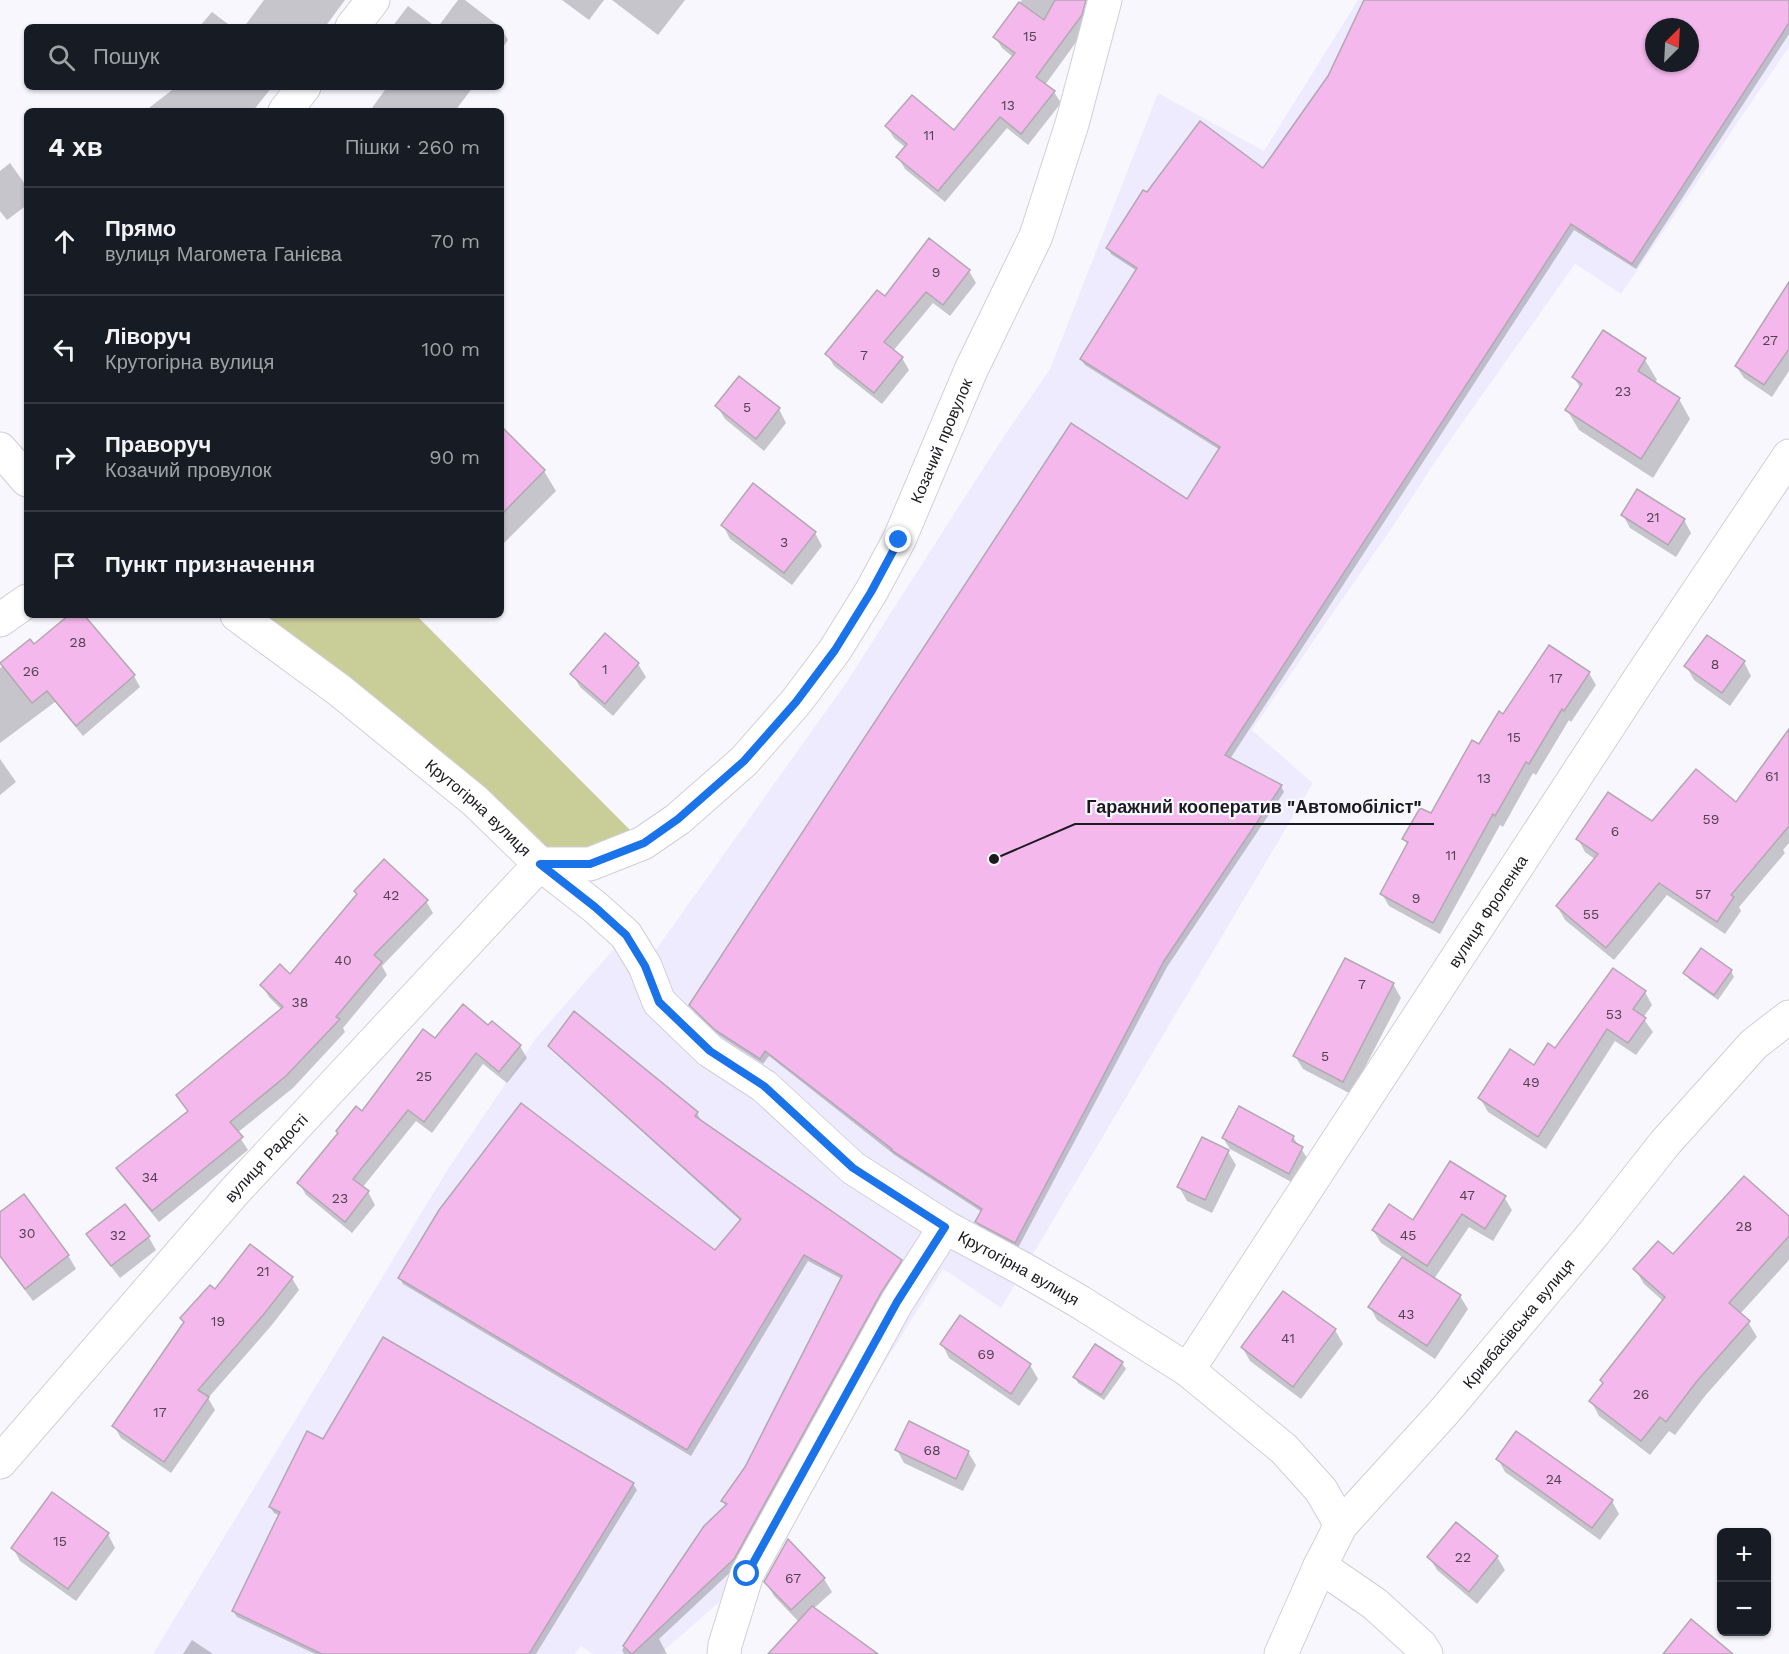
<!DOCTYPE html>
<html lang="uk">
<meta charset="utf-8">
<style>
body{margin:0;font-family:"Work Sans",sans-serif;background:#242831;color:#f1f3f6}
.controls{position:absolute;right:18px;bottom:18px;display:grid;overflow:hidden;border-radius:9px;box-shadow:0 2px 4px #0004}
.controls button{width:54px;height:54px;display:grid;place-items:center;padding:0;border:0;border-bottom:2px solid #363941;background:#171b24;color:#f1f3f6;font:30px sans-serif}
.compass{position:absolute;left:1645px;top:18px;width:54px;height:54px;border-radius:50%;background:#171b24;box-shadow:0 2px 4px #0004;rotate:24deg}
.stop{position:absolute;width:18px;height:18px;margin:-14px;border:4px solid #1a73e8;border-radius:50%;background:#fff}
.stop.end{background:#1a73e8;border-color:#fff;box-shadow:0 2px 6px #0008}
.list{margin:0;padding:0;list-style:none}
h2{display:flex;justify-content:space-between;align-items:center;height:78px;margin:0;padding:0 24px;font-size:26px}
h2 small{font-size:20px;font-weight:400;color:#9ea1a6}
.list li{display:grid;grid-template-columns:39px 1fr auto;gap:18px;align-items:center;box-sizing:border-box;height:108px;padding:0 24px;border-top:2px solid #363941}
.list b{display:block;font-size:22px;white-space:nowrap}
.list p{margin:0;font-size:20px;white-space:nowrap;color:#9ea1a6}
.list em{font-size:20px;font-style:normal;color:#9ea1a6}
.icon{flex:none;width:33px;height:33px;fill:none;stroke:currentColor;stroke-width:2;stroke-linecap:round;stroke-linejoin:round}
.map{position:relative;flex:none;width:1789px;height:1654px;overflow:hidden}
.search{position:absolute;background:#171b24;box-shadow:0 2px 4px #0004;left:24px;top:24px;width:480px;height:66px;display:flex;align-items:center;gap:15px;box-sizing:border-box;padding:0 21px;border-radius:9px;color:#9ea1a6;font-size:22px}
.panel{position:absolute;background:#171b24;box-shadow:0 2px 4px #0004;left:24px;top:108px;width:480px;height:510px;border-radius:9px}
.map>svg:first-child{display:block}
.built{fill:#efebfe;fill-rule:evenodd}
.green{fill:#c9ce99}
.shadow{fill:#0003;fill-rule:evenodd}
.building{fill:#f4b8ec;stroke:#b2a8b1;stroke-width:1.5;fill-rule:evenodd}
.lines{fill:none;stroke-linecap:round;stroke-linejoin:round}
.street-casing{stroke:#d1ced9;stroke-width:35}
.street{stroke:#fff;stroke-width:33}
.route{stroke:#1a73e8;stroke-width:8}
.labels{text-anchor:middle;stroke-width:4.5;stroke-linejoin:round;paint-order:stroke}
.number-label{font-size:14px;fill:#514252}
.street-label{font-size:16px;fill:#1b1a1e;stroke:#f8f7fe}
.leader{fill:none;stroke:#1b1a1e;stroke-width:2}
.callout-dot{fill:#1b1a1e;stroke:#f8f7fe;stroke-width:2}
.callout-label{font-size:18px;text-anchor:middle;font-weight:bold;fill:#1b1a1e;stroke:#f8f7fe;stroke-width:4.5;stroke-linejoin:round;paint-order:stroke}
</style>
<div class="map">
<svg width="1789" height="1654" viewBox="0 0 1789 1654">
<rect width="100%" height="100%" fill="#f8f7fe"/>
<path class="built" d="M 1358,0 L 1789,0 L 1789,47 L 1621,294 L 1575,264 L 1441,453 L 1391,529 L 1252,730 L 1313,783 L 1001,1308 L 943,1269 L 757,1569 L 660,1654 L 593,1654 L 581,1646 L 575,1654 L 153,1654 L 448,1169 L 536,1038 L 626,935 L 645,965 L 846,683 L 1002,439 L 1050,369 L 1158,93 L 1264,151 ZM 1654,27 L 1690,27 L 1690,63 L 1654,63 Z"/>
<path class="green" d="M 237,615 L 416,615 L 643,843 L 540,864 Z"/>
<g class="shadow">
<path d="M 264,0 L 345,0 L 325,27 L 244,27 Z"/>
<path d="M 458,0 L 465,0 L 500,27 L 438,27 Z"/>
<path d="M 562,0 L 604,0 L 589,20 Z"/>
<path d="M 612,0 L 685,0 L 658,35 Z"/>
<path d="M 1022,0 L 1068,0 L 1083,7 L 1090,19 L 1087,27 L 1045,85 L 1054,92 L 1061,103 L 1028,145 L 1007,128 L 945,202 L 905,169 L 898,157 L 906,148 L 894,138 L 887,127 L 954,132 L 1013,57 L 1002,48 L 995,37 Z"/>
<path d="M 1366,0 L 1789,0 L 1789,34 L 1636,269 L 1574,230 L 1230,759 L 1281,786 L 1284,792 L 1167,967 L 1018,1248 L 980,1228 L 976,1222 L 982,1212 L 896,1156 L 769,1056 L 763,1064 L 720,1036 L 695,1012 L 691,1005 L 1188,501 L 1220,450 L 1085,365 L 1081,359 L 1137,271 L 1111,254 L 1108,248 L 1147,194 L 1263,170 L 1330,76 ZM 1654,27 L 1690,27 L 1690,63 L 1654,63 Z"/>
<path d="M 408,6 L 436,27 L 392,27 Z"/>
<path d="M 212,12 L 232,27 L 199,27 Z"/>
<path d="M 501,28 L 508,40 L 501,50 Z"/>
<path d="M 176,87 L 272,87 L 253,111 L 145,111 Z"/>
<path d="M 387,87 L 473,87 L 455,111 L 374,111 L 372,108 Z"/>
<path d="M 10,163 L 27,187 L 27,205 L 7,220 L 0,211 L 0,171 Z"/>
<path d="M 969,271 L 976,283 L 950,316 L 933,303 L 893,351 L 902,358 L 909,370 L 882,404 L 834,366 L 827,354 L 885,299 Z"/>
<path d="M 1789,298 L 1789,371 L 1772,397 L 1744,378 L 1736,366 Z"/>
<path d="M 1603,332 L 1645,360 L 1657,380 L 1654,384 L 1679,399 L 1690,419 L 1653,478 L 1579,430 L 1567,410 L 1581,389 L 1574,378 Z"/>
<path d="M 717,406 L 779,409 L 786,423 L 764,451 L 725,419 Z"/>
<path d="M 512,440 L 544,471 L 556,491 L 501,546 L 501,451 Z"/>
<path d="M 1623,515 L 1684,520 L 1691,533 L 1676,557 L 1630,528 Z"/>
<path d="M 723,525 L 815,533 L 822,546 L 792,585 L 730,539 Z"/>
<path d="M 85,618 L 134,676 L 140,687 L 83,736 L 55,702 L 0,743 L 0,668 Z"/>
<path d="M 605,636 L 638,664 L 646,677 L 613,716 L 580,687 L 572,674 Z"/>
<path d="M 1744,662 L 1751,676 L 1730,706 L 1694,680 L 1686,666 Z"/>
<path d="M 1589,673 L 1596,685 L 1571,722 L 1569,720 L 1536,775 L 1533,773 L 1503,827 L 1500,825 L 1440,934 L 1389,906 L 1382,894 L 1408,846 L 1404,839 L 1431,815 L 1504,716 Z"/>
<path d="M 1789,747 L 1789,843 L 1783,850 L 1785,853 L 1739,907 L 1741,911 L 1725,934 L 1667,895 L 1614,960 L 1565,920 L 1557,906 L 1596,860 L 1585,852 L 1578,839 L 1736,805 Z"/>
<path d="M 0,759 L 16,782 L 0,795 Z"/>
<path d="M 358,895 L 426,901 L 433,913 L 382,966 L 387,975 L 343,1028 L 345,1032 L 293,1088 L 237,1133 L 248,1150 L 159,1222 L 125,1180 L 118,1168 L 188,1112 L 178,1096 L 282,1010 L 269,997 L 262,985 L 290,976 Z"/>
<path d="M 1731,971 L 1734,977 L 1718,1000 L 1689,979 L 1685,973 Z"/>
<path d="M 1393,984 L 1401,998 L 1351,1094 L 1303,1069 L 1295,1056 Z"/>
<path d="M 1645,992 L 1652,1005 L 1643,1018 L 1653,1032 L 1636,1055 L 1615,1041 L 1546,1149 L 1488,1112 L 1480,1098 L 1534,1067 L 1556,1050 Z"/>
<path d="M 488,1028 L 520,1046 L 527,1058 L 507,1083 L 483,1064 L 432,1133 L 416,1121 L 362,1188 L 368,1192 L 375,1205 L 352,1233 L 306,1195 L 299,1183 L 363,1113 Z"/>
<path d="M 550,1046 L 697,1113 L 700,1119 L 699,1121 L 901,1261 L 904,1267 L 737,1566 L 659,1639 L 667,1654 L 624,1654 L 622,1650 L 705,1527 L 726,1507 L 723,1501 L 746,1467 L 842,1279 L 808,1261 L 691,1456 L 403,1284 L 400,1278 L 715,1252 L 741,1221 L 554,1052 Z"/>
<path d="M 1293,1137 L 1308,1159 L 1295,1184 L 1230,1149 L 1223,1138 Z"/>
<path d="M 1203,1139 L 1228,1152 L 1236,1165 L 1212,1213 L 1187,1201 L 1179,1187 Z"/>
<path d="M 1504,1197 L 1512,1210 L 1493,1241 L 1469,1227 L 1434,1279 L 1460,1296 L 1468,1309 L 1435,1359 L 1377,1320 L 1370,1307 L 1404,1258 L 1381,1243 L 1373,1230 L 1413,1222 Z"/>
<path d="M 0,1214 L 68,1255 L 76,1269 L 33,1301 L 0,1257 Z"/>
<path d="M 1789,1218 L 1789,1260 L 1740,1314 L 1748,1322 L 1757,1337 L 1705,1396 L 1675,1435 L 1669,1431 L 1650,1455 L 1599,1416 L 1591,1401 L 1663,1301 L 1644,1284 L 1635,1269 Z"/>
<path d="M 88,1234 L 148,1236 L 156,1250 L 120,1278 L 96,1247 Z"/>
<path d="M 292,1278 L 299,1290 L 271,1326 L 208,1398 L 215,1410 L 171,1473 L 121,1438 L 114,1426 L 184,1323 L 182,1319 L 215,1291 Z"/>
<path d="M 1283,1293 L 1335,1330 L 1343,1344 L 1301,1399 L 1250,1361 L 1242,1347 Z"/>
<path d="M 961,1317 L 1030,1365 L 1038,1379 L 1019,1406 L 949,1358 L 942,1344 Z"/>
<path d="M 383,1339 L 633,1484 L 637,1490 L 536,1654 L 315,1654 L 237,1617 L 233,1611 L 280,1516 L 274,1513 L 270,1507 L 324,1441 Z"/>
<path d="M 1122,1363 L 1126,1369 L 1104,1400 L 1078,1383 L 1075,1377 Z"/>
<path d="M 897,1450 L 968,1452 L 976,1465 L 963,1491 L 904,1463 Z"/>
<path d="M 1498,1459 L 1612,1501 L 1619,1514 L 1600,1540 L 1505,1472 Z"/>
<path d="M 1457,1524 L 1497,1557 L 1505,1570 L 1477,1604 L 1437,1570 L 1429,1557 Z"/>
<path d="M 108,1534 L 115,1548 L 76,1601 L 20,1561 L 13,1548 Z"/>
<path d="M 824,1579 L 832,1592 L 813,1609 L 860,1654 L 770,1654 L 799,1622 L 774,1596 L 766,1582 Z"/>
<path d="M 192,1640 L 213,1654 L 183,1654 Z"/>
</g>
<g class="building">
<path d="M 1055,0 L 1086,0 L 1082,15 L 1036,77 L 1055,91 L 1021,134 L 1000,117 L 938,191 L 896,157 L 907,144 L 885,126 L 912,95 L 954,130 L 1015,53 L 993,37 L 1019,2 L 1044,20 Z"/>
<path d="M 1364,0 L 1789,0 L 1789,23 L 1632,264 L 1571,224 L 1225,755 L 1282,785 L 1164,961 L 1015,1243 L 975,1222 L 982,1209 L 891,1150 L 892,1149 L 765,1051 L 760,1059 L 715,1030 L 689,1005 L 1071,423 L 1187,499 L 1220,447 L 1080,359 L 1137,268 L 1106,248 L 1143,190 L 1147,192 L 1200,121 L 1263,168 L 1328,76 ZM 1654,27 L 1690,27 L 1690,63 L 1654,63 Z"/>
<path d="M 929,238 L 970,270 L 943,305 L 926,292 L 884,342 L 903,357 L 874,393 L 825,354 L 877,290 L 885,296 Z"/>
<path d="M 1789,282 L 1789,349 L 1764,385 L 1735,366 Z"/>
<path d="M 1603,330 L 1646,358 L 1638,371 L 1680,398 L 1641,459 L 1565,410 L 1582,384 L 1572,377 Z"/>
<path d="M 739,376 L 780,408 L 756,439 L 715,406 Z"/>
<path d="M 501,426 L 545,470 L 501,515 Z"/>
<path d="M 753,483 L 816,532 L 784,573 L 721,525 Z"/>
<path d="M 1637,489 L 1685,519 L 1668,545 L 1621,515 Z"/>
<path d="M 69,615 L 84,615 L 135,675 L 76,726 L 47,691 L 32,703 L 0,663 L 30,639 L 34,644 Z"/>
<path d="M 605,633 L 639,663 L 605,704 L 570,674 Z"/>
<path d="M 1707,635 L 1745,661 L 1722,693 L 1684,666 Z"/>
<path d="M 1549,645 L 1590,672 L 1564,711 L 1562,709 L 1529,764 L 1526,762 L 1495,816 L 1493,814 L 1433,923 L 1380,894 L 1408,842 L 1402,839 L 1420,808 L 1431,813 L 1472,740 L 1479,744 L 1499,711 L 1503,714 Z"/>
<path d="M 1789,729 L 1789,826 L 1731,895 L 1734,897 L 1717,922 L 1659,883 L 1606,948 L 1556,906 L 1598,854 L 1576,839 L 1608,792 L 1652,821 L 1696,769 L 1736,802 Z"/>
<path d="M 384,859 L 428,900 L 374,955 L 382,962 L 336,1017 L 340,1019 L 286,1076 L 230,1122 L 243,1137 L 152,1211 L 116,1168 L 188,1111 L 176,1095 L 283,1007 L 260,985 L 280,964 L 290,974 L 357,894 L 354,891 Z"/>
<path d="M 1701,948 L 1732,970 L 1714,995 L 1683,973 Z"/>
<path d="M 1345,958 L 1394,983 L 1343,1082 L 1293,1056 Z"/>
<path d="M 1613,968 L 1646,991 L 1633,1009 L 1646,1018 L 1628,1043 L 1607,1029 L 1538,1137 L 1478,1098 L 1510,1049 L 1534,1065 L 1548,1043 L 1555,1048 Z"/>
<path d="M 463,1004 L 488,1025 L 492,1021 L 521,1045 L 499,1072 L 476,1053 L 424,1122 L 408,1110 L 353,1179 L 369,1191 L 345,1222 L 297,1183 L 338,1133 L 336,1131 L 356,1106 L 362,1111 L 423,1029 L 435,1038 Z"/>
<path d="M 574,1011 L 698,1112 L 695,1116 L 902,1260 L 881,1293 L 734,1559 L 632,1654 L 623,1646 L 704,1526 L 727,1504 L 721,1501 L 745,1467 L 842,1276 L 804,1255 L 687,1450 L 398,1278 L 439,1210 L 521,1103 L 715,1250 L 741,1219 L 548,1046 Z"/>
<path d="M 1239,1106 L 1294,1136 L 1292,1141 L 1303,1147 L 1289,1174 L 1222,1138 Z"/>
<path d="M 1202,1137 L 1229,1150 L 1205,1200 L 1177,1187 Z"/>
<path d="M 1450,1161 L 1506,1196 L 1485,1229 L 1462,1214 L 1427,1266 L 1372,1230 L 1389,1204 L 1413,1220 Z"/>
<path d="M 1744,1176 L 1789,1216 L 1789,1236 L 1729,1303 L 1750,1321 L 1697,1381 L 1666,1422 L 1660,1417 L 1641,1441 L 1589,1401 L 1603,1383 L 1600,1380 L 1665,1297 L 1633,1269 L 1658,1241 L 1673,1254 Z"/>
<path d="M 24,1194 L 69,1255 L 25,1289 L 0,1256 L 0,1212 Z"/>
<path d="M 125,1204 L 150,1236 L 111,1266 L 86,1234 Z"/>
<path d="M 250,1244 L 293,1277 L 264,1314 L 198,1390 L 209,1397 L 164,1462 L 112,1426 L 184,1322 L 180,1318 L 210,1285 L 215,1289 Z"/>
<path d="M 1402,1257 L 1461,1295 L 1427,1346 L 1368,1307 Z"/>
<path d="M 1283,1291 L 1336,1329 L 1293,1387 L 1241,1347 Z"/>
<path d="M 960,1315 L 1031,1364 L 1011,1394 L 940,1344 Z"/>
<path d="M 383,1337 L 634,1483 L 529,1654 L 322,1654 L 232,1611 L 280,1512 L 269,1507 L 307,1431 L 323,1439 Z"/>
<path d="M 1095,1344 L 1123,1362 L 1101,1395 L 1073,1377 Z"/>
<path d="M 909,1421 L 969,1451 L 956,1479 L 895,1450 Z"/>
<path d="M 1516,1431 L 1613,1500 L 1592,1528 L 1496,1459 Z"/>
<path d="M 52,1492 L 109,1533 L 68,1589 L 11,1548 Z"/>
<path d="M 1456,1522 L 1498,1556 L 1469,1592 L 1427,1557 Z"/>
<path d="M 788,1539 L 825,1578 L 791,1610 L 764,1582 Z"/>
<path d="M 812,1606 L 878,1654 L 768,1654 Z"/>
<path d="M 1691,1619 L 1733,1654 L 1663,1654 Z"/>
</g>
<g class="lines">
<defs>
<g id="street">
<path d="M 352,27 L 373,0"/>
<path d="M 285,111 L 304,87"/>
<path d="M 0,449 L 27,480"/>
<path id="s1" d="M 237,615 L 339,690 L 475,801 L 540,864 L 595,907 L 626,935 L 645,966 L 659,1002 L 710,1051 L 764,1086 L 853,1168 L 945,1227 L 1025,1270 L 1080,1302 L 1188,1370 L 1284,1449 L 1321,1490 L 1341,1525"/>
<path d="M 0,620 L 27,601"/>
<path id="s2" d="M 1188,1370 L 1640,678 L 1789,456"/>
<path id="s3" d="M 0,1462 L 234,1192 L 540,864 L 590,864 L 643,843 L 678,819 L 744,761 L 796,702 L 835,650 L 871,592 L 899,540 L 971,370 L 1036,236 L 1072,124 L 1105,0"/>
<path d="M 1320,1566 L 1375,1604 L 1421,1646 L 1426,1654"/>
<path d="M 724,1654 L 725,1645 L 747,1574 L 897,1302 L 945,1227"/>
<path id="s4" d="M 1281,1654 L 1320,1566 L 1341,1525 L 1444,1412 L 1594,1233 L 1665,1143 L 1754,1044 L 1789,1017"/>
</g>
</defs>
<use href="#street" class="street-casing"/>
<use href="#street" class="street"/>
</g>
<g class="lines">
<path class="route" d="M 747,1574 L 897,1302 L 945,1227 L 853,1168 L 764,1086 L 710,1051 L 659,1002 L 645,966 L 626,935 L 595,907 L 540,864 L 590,864 L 644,843 L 678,819 L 744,761 L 796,702 L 835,650 L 871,592 L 899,540"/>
</g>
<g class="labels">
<g class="number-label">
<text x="1030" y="41">15</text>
<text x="1008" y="110">13</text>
<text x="929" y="140">11</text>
<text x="936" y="277">9</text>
<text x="1770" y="345">27</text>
<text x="864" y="360">7</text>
<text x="1623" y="396">23</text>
<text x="747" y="412">5</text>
<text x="1653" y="522">21</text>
<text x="784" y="547">3</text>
<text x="78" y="647">28</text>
<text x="1715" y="669">8</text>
<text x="605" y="674">1</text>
<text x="31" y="676">26</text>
<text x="1556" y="683">17</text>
<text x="1514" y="742">15</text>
<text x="1772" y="781">61</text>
<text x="1484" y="783">13</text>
<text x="1711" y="824">59</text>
<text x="1615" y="836">6</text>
<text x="1451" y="860">11</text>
<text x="1703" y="899">57</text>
<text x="391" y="900">42</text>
<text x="1416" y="903">9</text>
<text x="1591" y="919">55</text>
<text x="343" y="965">40</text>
<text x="1362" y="989">7</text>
<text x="300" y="1007">38</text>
<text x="1614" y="1019">53</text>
<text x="1325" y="1061">5</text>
<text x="424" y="1081">25</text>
<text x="1531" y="1087">49</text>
<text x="150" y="1182">34</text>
<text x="1467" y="1200">47</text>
<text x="340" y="1203">23</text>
<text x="1744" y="1231">28</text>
<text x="27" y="1238">30</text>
<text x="118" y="1240">32</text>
<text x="1408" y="1240">45</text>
<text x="263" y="1276">21</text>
<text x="1406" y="1319">43</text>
<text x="218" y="1326">19</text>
<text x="1288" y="1343">41</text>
<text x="986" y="1359">69</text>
<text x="1641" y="1399">26</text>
<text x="160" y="1417">17</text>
<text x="932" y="1455">68</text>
<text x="1554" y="1484">24</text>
<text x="60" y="1546">15</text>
<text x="1463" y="1562">22</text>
<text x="793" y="1583">67</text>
</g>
<g class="street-label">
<text dy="6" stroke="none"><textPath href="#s3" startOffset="1422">Козачий провулок</textPath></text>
<text dy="6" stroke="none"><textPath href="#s1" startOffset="309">Крутогірна вулиця</textPath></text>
<text dy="6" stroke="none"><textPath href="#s2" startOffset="548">вулиця Фроленка</textPath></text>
<text dy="6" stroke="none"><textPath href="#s3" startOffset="404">вулиця Радості</textPath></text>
<text dy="6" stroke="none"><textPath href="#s1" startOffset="1029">Крутогірна вулиця</textPath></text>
<text dy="6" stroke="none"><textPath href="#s4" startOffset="411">Кривбасівська вулиця</textPath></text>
</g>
</g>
<path class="leader" d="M994 859L1075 824H1434"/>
<circle class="callout-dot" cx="994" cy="859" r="6"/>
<g class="callout-label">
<text x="1254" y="813">Гаражний кооператив "Автомобіліст"</text>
</g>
</svg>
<div class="controls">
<button>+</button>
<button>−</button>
</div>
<svg class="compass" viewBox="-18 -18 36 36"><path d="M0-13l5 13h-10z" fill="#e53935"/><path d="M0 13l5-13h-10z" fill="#9ea1a6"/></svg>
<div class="stop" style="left:747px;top:1574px"></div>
<div class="stop end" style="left:899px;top:540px"></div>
<div class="search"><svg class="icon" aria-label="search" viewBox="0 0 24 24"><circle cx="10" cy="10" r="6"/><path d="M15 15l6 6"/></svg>Пошук</div>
<section class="panel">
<h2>4 хв<small>Пішки · 260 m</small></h2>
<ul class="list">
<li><svg class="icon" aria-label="ahead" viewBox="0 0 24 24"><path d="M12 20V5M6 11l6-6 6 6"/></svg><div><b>Прямо</b><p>вулиця Магомета Ганієва</p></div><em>70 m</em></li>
<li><svg class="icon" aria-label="left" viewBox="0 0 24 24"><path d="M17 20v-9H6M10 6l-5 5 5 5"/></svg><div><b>Ліворуч</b><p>Крутогірна вулиця</p></div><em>100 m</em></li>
<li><svg class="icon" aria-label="right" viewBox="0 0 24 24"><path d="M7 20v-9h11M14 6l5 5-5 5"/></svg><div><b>Праворуч</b><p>Козачий провулок</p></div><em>90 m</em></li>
<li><svg class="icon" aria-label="arrive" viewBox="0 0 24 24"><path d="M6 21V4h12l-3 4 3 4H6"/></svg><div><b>Пункт призначення</b></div></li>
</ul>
</section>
</div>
